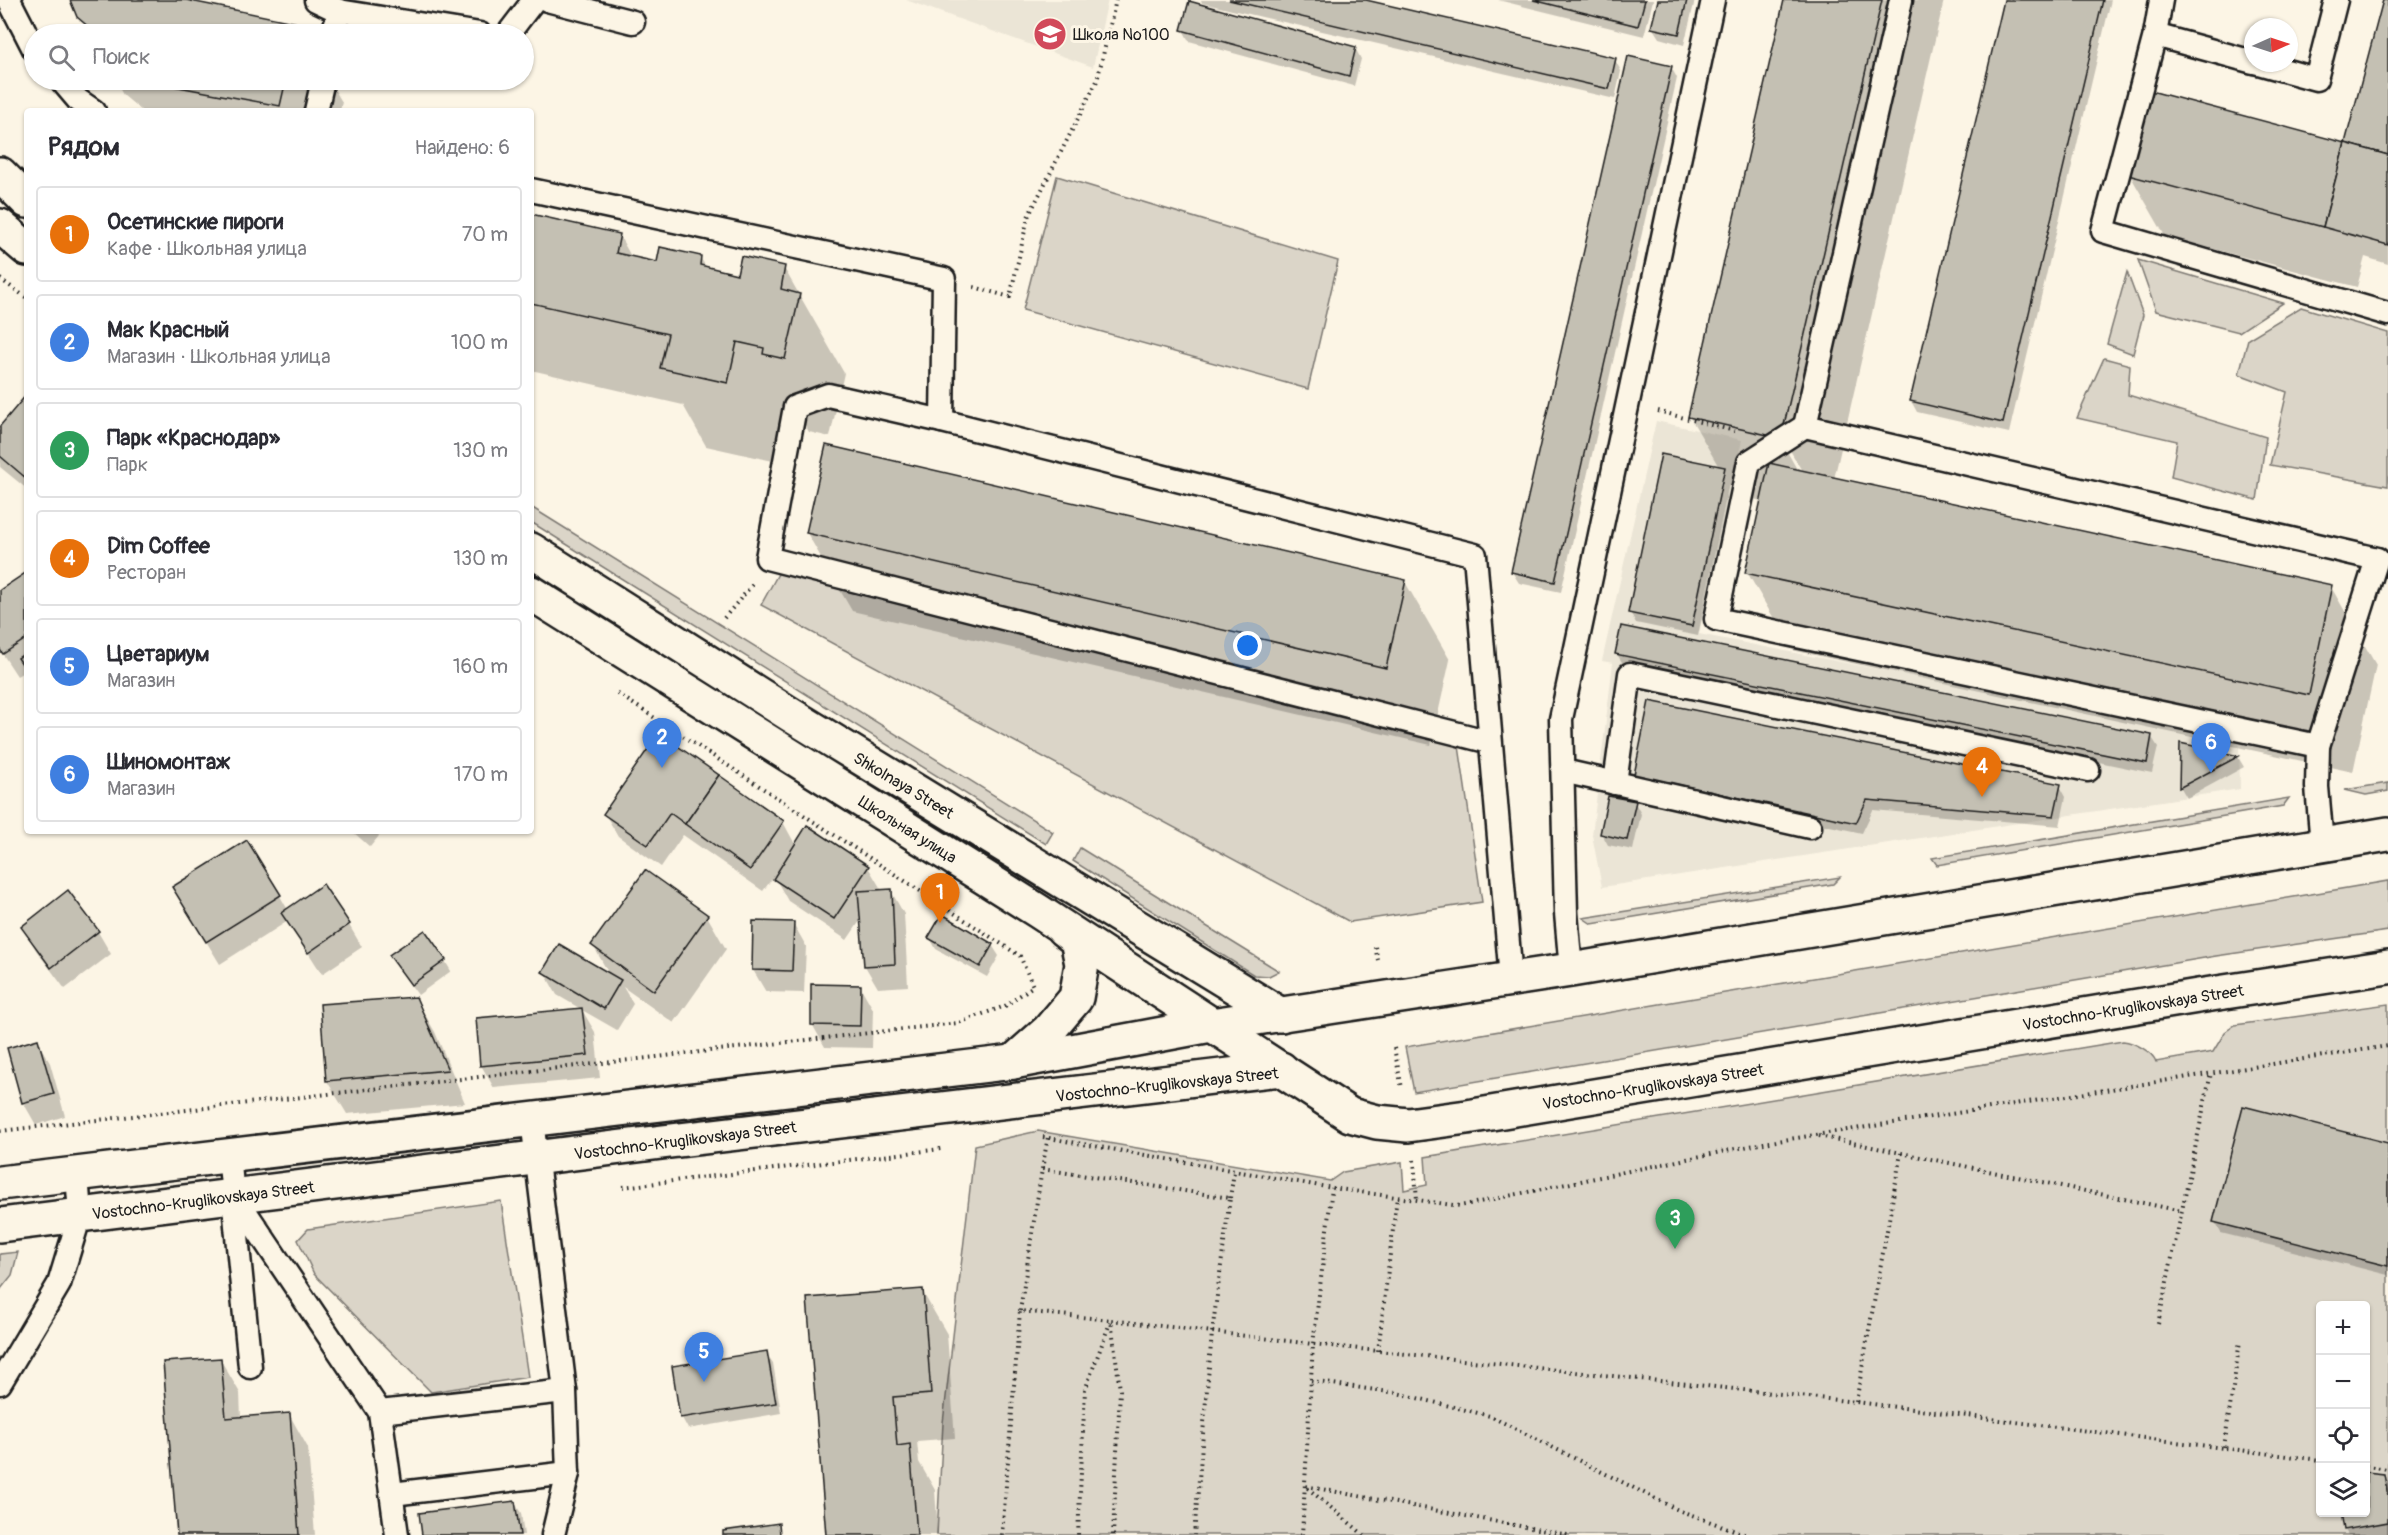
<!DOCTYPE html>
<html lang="ru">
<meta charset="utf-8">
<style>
body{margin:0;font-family:Pangolin,sans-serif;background:#f7f7f7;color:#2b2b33}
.controls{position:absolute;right:18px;bottom:18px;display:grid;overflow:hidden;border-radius:6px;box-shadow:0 2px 4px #0004}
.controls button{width:54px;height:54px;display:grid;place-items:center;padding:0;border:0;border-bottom:2px solid #e1e1e2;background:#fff;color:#2b2b33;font:30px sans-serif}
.compass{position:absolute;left:2244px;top:18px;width:54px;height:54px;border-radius:50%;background:#fff;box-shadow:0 2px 4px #0004;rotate:87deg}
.you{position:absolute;left:1248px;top:646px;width:21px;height:21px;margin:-15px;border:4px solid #fff;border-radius:50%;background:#1a73e8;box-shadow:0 0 0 9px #1a73e833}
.badge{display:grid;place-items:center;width:39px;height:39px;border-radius:50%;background:#d1495b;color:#fff;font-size:20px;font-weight:700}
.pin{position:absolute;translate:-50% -50px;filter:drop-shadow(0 2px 3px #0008)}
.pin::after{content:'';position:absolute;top:32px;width:21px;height:18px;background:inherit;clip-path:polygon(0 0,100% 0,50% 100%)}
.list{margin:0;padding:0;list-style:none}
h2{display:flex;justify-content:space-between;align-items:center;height:78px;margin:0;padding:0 24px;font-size:26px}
h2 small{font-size:20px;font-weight:400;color:#7c7c81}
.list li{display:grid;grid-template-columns:39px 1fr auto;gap:18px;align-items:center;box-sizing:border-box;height:96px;margin:0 12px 12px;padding:0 12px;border:2px solid #e1e1e2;border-radius:6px}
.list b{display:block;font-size:22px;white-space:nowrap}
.list p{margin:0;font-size:20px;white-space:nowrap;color:#7c7c81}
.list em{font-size:20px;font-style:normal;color:#7c7c81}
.icon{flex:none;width:33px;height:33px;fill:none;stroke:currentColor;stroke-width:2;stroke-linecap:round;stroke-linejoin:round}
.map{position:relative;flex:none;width:2388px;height:1535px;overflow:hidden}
.search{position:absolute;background:#fff;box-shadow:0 2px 4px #0004;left:24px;top:24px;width:510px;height:66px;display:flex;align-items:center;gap:15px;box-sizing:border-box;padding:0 21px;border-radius:33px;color:#7c7c81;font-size:22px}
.panel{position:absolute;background:#fff;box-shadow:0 2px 4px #0004;left:24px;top:108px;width:510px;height:726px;border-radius:6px}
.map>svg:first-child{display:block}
.built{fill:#ebe5d6}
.green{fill:#dbd5c8;stroke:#7c7872;stroke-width:1.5;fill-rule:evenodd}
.shadow{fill:#0003;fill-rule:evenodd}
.building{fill:#c4c0b3;stroke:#1c1c1c;stroke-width:1.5}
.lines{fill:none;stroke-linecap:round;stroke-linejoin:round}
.service-casing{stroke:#1c1c1c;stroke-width:27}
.secondary-casing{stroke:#1c1c1c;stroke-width:38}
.path{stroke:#1c1c1c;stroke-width:4;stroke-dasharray:1.5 4.5;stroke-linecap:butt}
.service{stroke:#fcf5e5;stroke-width:22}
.secondary{stroke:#fcf5e5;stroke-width:33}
.labels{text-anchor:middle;stroke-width:6;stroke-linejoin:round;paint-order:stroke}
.poi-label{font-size:16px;fill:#1c1c1c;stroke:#fcf5e5;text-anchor:start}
.street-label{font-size:16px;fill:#1c1c1c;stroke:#fcf5e5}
</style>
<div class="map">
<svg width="2388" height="1535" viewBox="0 0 2388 1535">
<rect width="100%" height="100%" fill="#fcf5e5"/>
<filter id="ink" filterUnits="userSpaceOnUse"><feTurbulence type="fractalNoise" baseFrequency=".0167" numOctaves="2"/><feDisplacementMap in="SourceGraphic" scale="12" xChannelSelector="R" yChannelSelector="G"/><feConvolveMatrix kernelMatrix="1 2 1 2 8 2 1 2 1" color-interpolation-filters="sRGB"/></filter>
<g filter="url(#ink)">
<g class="built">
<path d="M 906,0 L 1108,0 L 1093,67 Z"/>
<path d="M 1656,421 L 1742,440 L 1699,634 L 2239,740 L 2240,789 L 1602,887 L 1592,835 L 1613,663 L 1602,661 Z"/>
</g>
<g class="green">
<path d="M 1057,176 L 1338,261 L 1308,389 L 1023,310 Z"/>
<path d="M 2138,260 L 2283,303 L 2239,332 L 2156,311 Z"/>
<path d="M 2127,272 L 2143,315 L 2133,354 L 2107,344 Z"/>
<path d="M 2301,307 L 2388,333 L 2388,486 L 2270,465 L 2287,392 L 2239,374 L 2248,339 Z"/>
<path d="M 2104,358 L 2130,365 L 2128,395 L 2266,437 L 2257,500 L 2171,477 L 2177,441 L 2077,418 Z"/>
<path d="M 531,507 L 1053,832 L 1046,844 L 531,522 Z"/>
<path d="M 779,572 L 1459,746 L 1482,902 L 1350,922 L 761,605 Z"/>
<path d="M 2388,783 L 2388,791 L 2366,795 L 2345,790 Z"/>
<path d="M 2289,798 L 2283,806 L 1937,865 L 1932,858 Z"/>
<path d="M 1080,848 L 1279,971 L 1269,976 L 1254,975 L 1073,861 Z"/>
<path d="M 1840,877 L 1833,884 L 1592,924 L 1583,918 Z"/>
<path d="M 2388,881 L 2388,931 L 2216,956 L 1414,1092 L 1405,1047 Z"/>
<path d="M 2388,1004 L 2388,1535 L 937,1535 L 943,1423 L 975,1145 L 1038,1131 L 1330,1181 L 1343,1172 L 1402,1162 L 1404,1190 L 1427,1185 L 1425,1157 L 2123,1041 C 2134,1042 2153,1052 2156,1062 L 2213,1052 L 2225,1032 L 2235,1025 ZM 2320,1306 L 2366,1306 L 2366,1512 L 2320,1512 Z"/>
<path d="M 501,1201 L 528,1377 L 431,1392 L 314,1274 L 298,1240 L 308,1229 Z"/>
<path d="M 18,1252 L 12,1275 L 0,1290 L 0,1254 Z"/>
</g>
<g class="shadow">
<path d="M 72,0 L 178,0 L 297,24 L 303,34 L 89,34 Z"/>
<path d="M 1201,0 L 1359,0 L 1615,60 L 1621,71 L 1615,99 L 1202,3 Z"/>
<path d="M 1498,0 L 1653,0 L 1644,36 Z"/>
<path d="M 1659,0 L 1695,0 L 1684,45 L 1659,38 L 1652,27 Z"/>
<path d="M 1785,0 L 1944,0 L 1834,479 L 2331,587 L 2376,665 L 2353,772 L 1792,650 L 1747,572 L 1762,501 L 1735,495 L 1729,484 L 1698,636 L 1636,623 L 1630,612 L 1719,467 L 1690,417 ZM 1779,431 L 1802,471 L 1798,471 L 1776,432 Z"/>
<path d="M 2006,0 L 2111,0 L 2009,433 L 1917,412 L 1911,401 Z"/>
<path d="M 2384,0 L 2388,0 L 2388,264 L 2365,257 L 2357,287 L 2165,236 L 2130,175 L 2346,145 Z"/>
<path d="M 1183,30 L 1355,48 L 1361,59 L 1354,86 L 1189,41 Z"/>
<path d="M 1671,67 L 1677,78 L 1561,592 L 1519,583 L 1512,572 Z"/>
<path d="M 115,80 L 329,80 L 342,102 L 340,111 L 142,111 L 123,95 Z"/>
<path d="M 531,215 L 619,235 L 632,258 L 658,264 L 700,257 L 706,267 L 739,275 L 784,268 L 844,373 L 830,437 L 809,432 L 805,425 L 782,420 L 773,461 L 706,446 L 683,405 L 531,370 Z"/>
<path d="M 27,396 L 27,489 L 0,467 L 0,428 Z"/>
<path d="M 807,533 L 1405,582 L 1450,660 L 1431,745 L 852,611 Z"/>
<path d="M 27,574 L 27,670 L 17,676 L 0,650 L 0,592 Z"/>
<path d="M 1617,654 L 2151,736 L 2158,747 L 2152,773 L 1623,664 Z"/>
<path d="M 660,735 L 783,822 L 796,846 L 868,867 L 881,889 L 879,892 L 891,891 L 904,914 L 908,986 L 878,988 L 865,966 L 862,918 L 847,940 L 788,901 L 774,876 L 763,891 L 683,835 L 661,867 L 618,836 L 605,814 Z"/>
<path d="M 2182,745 L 2238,757 L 2244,767 L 2187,798 L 2181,788 Z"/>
<path d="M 1636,775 L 2060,786 L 2066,797 L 2060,826 L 1873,810 L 1862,833 L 1642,785 Z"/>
<path d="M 1635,803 L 1641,814 L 1633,850 L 1608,845 L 1602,834 Z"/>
<path d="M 352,831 L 383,831 L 370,847 Z"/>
<path d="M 280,896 L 288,910 L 349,925 L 362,947 L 322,974 L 288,921 L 220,964 L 187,910 Z"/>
<path d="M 707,916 L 726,949 L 674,1023 L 623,987 L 633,1004 L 617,1030 L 582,1010 L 595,1032 L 600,1078 L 494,1088 L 481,1065 L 581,1009 L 557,995 L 544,972 L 610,976 L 593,945 Z"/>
<path d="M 793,923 L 806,946 L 804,993 L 766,992 L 753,970 Z"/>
<path d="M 23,927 L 98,932 L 111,954 L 65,989 L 36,950 Z"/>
<path d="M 930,938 L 992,945 L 999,956 L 987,977 L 936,949 Z"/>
<path d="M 445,961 L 451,971 L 418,995 L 397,966 Z"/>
<path d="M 860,986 L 873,1009 L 872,1048 L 825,1047 L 812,1024 Z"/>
<path d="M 416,999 L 435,1032 L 465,1103 L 347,1114 L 327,1081 Z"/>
<path d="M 37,1041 L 50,1063 L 65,1116 L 36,1125 L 23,1102 Z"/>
<path d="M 2388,1144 L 2388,1275 L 2221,1233 L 2215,1222 Z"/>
<path d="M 922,1291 L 947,1334 L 955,1438 L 917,1441 L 919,1462 L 935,1490 L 938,1535 L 828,1535 Z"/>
<path d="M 766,1353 L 773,1363 L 781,1413 L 688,1429 L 682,1418 Z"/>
<path d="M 220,1359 L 240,1393 L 241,1418 L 289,1414 L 308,1448 L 315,1535 L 178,1535 Z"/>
<path d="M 2366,1473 L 2383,1476 L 2388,1484 L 2388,1535 L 2348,1535 L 2345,1530 L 2366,1512 Z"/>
<path d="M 514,1502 L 521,1513 L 524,1535 L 423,1535 Z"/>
</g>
<g class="building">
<path d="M 70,0 L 186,0 L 298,23 L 295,34 L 97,34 L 77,17 Z"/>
<path d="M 1229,0 L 1366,0 L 1616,58 L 1609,89 Z"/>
<path d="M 1533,0 L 1645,0 L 1638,26 Z"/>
<path d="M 1658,0 L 1687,0 L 1679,34 L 1651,28 Z"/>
<path d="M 1784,0 L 1882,0 L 1781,438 L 1688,417 Z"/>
<path d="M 2004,0 L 2103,0 L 2003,423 L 1910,401 Z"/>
<path d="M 2383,0 L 2388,0 L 2388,155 L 2345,143 Z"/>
<path d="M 1189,1 L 1356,47 L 1349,76 L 1181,30 Z"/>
<path d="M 1628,56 L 1672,66 L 1555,582 L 1511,572 Z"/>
<path d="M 149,80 L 286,80 L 280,106 L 152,82 Z"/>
<path d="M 2151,91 L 2345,143 L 2323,227 L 2128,175 Z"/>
<path d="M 2345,143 L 2388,155 L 2388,245 L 2323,227 Z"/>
<path d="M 531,214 L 620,234 L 616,253 L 657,262 L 660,247 L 701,256 L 700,265 L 737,274 L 741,256 L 785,266 L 781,289 L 800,294 L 785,359 L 763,354 L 764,348 L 737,342 L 728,383 L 660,368 L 668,334 L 531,303 Z"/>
<path d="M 27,394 L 27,479 L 0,456 L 0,426 Z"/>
<path d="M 826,445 L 1406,580 L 1386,668 L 806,533 Z"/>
<path d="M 1661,454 L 1725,467 L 1692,626 L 1628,613 Z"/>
<path d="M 1769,463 L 2332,585 L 2309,695 L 1745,573 Z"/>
<path d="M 27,572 L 27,638 L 3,654 L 0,650 L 0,590 Z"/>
<path d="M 1621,626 L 2152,735 L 2147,763 L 1615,654 Z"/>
<path d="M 27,652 L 27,671 L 18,658 Z"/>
<path d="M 1649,701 L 2061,784 L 2054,816 L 1867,800 L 1856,823 L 1634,775 Z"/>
<path d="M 659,733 L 719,775 L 685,824 L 670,813 L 648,845 L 603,814 Z"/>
<path d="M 2180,743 L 2239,756 L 2179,788 Z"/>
<path d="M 719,775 L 784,821 L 750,870 L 685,824 Z"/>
<path d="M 1608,796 L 1636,801 L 1627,840 L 1600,834 Z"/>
<path d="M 807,825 L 869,866 L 834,919 L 773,879 Z"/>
<path d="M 247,840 L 281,895 L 206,942 L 172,887 Z"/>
<path d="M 645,870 L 708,915 L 654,991 L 591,945 Z"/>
<path d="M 323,884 L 350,924 L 308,953 L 281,913 Z"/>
<path d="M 892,889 L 895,964 L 864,966 L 858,891 Z"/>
<path d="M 68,890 L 99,931 L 51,968 L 21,927 Z"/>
<path d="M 942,914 L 993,944 L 980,967 L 928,938 Z"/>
<path d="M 753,921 L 794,922 L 792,971 L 752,970 Z"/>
<path d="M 425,930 L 446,960 L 411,985 L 389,955 Z"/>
<path d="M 559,944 L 621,980 L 604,1009 L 542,972 Z"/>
<path d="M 811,984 L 861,985 L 860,1026 L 811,1025 Z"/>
<path d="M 416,997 L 448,1070 L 326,1081 L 320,1004 Z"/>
<path d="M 582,1008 L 588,1055 L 480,1066 L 476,1018 Z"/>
<path d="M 38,1039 L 54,1094 L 22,1103 L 7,1048 Z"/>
<path d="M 2243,1106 L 2388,1143 L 2388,1266 L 2213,1222 Z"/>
<path d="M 923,1289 L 931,1394 L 893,1397 L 897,1446 L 910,1444 L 917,1535 L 826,1535 L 807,1298 Z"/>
<path d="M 767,1351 L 776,1403 L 680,1418 L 672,1366 Z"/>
<path d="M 221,1358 L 226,1418 L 290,1413 L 299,1535 L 177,1535 L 163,1362 Z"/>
<path d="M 2366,1472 L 2384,1474 L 2388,1497 L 2388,1522 L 2344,1530 L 2341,1512 L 2366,1512 Z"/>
<path d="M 515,1501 L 520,1535 L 422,1535 L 419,1513 Z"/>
<path d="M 779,1523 L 780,1535 L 723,1535 L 723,1531 Z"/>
</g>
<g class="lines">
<defs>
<g id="service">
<path d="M 9,0 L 34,49"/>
<path d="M 316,0 L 339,11 L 480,34"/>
<path d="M 547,0 L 633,22"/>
<path d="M 1901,0 L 1805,426 L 2377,559 L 2318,746 L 2317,787 L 2322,844"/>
<path d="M 2161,0 L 2155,35 L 2103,231 L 2388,314"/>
<path d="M 333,34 L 339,11"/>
<path d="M 508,34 L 534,0"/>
<path d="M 2155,35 L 2253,62"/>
<path d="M 2258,63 L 2316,79 L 2336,0"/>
<path d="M 61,80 L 78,100 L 94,111"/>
<path d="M 316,111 L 323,80"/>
<path d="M 531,190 L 944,279 L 942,421"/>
<path d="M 1805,426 L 1749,462 L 1716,619 L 2318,746"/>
<path d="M 1490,742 L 767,558 L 795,407 L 828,395 L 942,421 L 1475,555 L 1511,979"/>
<path d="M 1563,771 L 1810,827"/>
<path d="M 1615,783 L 1630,674 L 2088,770"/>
<path d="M 1571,970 L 1566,913 L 1561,719 L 1713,0"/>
<path d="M 532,1120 L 565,1391 L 568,1473 L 553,1535"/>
<path d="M 229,1155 L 250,1367"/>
<path d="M 234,1195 L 380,1412 L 397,1535"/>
<path d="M 0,1383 L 59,1284 L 80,1215 L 77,1174"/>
<path d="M 380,1412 L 565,1391"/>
<path d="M 392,1494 L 568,1473"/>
</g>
<g id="secondary">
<path d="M 0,174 L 27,201"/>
<path d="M 0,226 L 27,249"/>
<path d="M 531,550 L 791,715 L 1281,1015"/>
<path d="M 531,593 L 1038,911 L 1350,1115 L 1377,1122 L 1408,1125 L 1467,1117 L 2198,996 L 2388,967"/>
<path d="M 1013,1062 L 1049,1030 L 1076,998 L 1082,964 L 1077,940 L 1063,929"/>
<path d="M 0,1183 L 1013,1062 L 1211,1025 L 1571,970 L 2388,834"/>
<path d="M 0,1225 L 662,1142 L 1281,1069"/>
</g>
</defs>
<use href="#service" class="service-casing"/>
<use href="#secondary" class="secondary-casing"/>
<g class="path">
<path d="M 0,279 L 27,298"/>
<path d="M 974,287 L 1010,297 L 1028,217 L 1097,81 L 1116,0"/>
<path d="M 1658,411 L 1738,432"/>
<path d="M 724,618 L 753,584"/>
<path d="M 1375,947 L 1378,960"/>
<path d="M 1394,1048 L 1402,1088"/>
<path d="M 0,1131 L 958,1023 L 1005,1006 L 1033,986 L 1020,956 L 615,692"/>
<path d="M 1819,1136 L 2182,1211"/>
<path d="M 1043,1137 L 1332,1188 L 1460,1206 L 1764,1143 L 2388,1046"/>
<path d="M 1414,1160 L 1417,1200"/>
<path d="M 1042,1169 L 1048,1137"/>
<path d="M 623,1187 L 941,1149"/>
<path d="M 1230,1198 L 1234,1172"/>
<path d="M 1020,1311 L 1042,1169 L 1230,1198 L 1212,1333 L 1194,1535"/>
<path d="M 2158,1324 L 2211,1073"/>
<path d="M 1378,1351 L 1397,1197"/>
<path d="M 1311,1381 L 1397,1393 L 1490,1416 L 1678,1510 L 1747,1535"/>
<path d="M 1856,1402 L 1901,1153"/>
<path d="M 2224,1447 L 2240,1341"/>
<path d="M 2366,1466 L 2388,1469"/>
<path d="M 1002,1535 L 1020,1311 L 1111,1320 L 1085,1390 L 1078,1535"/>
<path d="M 1113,1535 L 1120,1390 L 1111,1320 L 1313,1344 L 1856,1402 L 2320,1460"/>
<path d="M 1302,1535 L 1313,1344 L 1332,1188"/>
<path d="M 1364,1535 L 1305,1486 L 1568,1535"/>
</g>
<use href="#service" class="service"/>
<use href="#secondary" class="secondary"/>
</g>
</g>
<defs>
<symbol id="school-disc" viewBox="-11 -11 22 22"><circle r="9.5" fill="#d1495b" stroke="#fcf5e5"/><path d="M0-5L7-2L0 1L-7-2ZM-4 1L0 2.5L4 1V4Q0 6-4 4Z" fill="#fff"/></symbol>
</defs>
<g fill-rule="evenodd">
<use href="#school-disc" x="1031" y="15" width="38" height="38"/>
</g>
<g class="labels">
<g class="poi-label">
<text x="1073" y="40">Школа №100</text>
</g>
<g class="street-label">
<text transform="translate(904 785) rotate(31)" y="6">Shkolnaya Street</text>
<text transform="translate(908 829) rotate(32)" y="6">Школьная улица</text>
<text transform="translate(2133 1007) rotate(-9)" y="6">Vostochno-Kruglikovskaya Street</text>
<text transform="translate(1167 1084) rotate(-6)" y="6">Vostochno-Kruglikovskaya Street</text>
<text transform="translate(1653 1086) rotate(-9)" y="6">Vostochno-Kruglikovskaya Street</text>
<text transform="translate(685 1140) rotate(-7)" y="6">Vostochno-Kruglikovskaya Street</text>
<text transform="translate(203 1200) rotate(-7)" y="6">Vostochno-Kruglikovskaya Street</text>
</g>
</g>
</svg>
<div class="controls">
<button>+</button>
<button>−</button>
<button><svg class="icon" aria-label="locate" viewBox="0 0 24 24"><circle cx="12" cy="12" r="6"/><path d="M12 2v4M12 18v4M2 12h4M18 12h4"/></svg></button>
<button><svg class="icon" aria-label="layers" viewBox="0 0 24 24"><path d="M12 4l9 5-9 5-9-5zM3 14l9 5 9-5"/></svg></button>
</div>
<svg class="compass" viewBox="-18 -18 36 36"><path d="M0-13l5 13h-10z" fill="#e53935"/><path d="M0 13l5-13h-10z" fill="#7c7c81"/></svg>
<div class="you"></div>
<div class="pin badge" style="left:940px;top:923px;background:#e8710a">1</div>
<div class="pin badge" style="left:662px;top:768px;background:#3f7fe0">2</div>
<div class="pin badge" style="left:1675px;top:1249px;background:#2e9e5b">3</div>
<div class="pin badge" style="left:1982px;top:797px;background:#e8710a">4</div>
<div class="pin badge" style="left:704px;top:1382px;background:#3f7fe0">5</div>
<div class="pin badge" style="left:2211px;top:773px;background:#3f7fe0">6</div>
<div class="search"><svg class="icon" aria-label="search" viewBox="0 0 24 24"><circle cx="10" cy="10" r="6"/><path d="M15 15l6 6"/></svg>Поиск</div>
<section class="panel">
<h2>Рядом<small>Найдено: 6</small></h2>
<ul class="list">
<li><span class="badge" style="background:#e8710a">1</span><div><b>Осетинские пироги</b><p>Кафе · Школьная улица</p></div><em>70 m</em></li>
<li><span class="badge" style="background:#3f7fe0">2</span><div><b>Мак Красный</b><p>Магазин · Школьная улица</p></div><em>100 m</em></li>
<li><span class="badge" style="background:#2e9e5b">3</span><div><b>Парк «Краснодар»</b><p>Парк</p></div><em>130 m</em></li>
<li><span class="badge" style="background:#e8710a">4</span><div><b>Dim Coffee</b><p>Ресторан</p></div><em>130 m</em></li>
<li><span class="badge" style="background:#3f7fe0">5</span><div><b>Цветариум</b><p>Магазин</p></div><em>160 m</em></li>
<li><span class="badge" style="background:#3f7fe0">6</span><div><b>Шиномонтаж</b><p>Магазин</p></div><em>170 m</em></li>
</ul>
</section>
</div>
